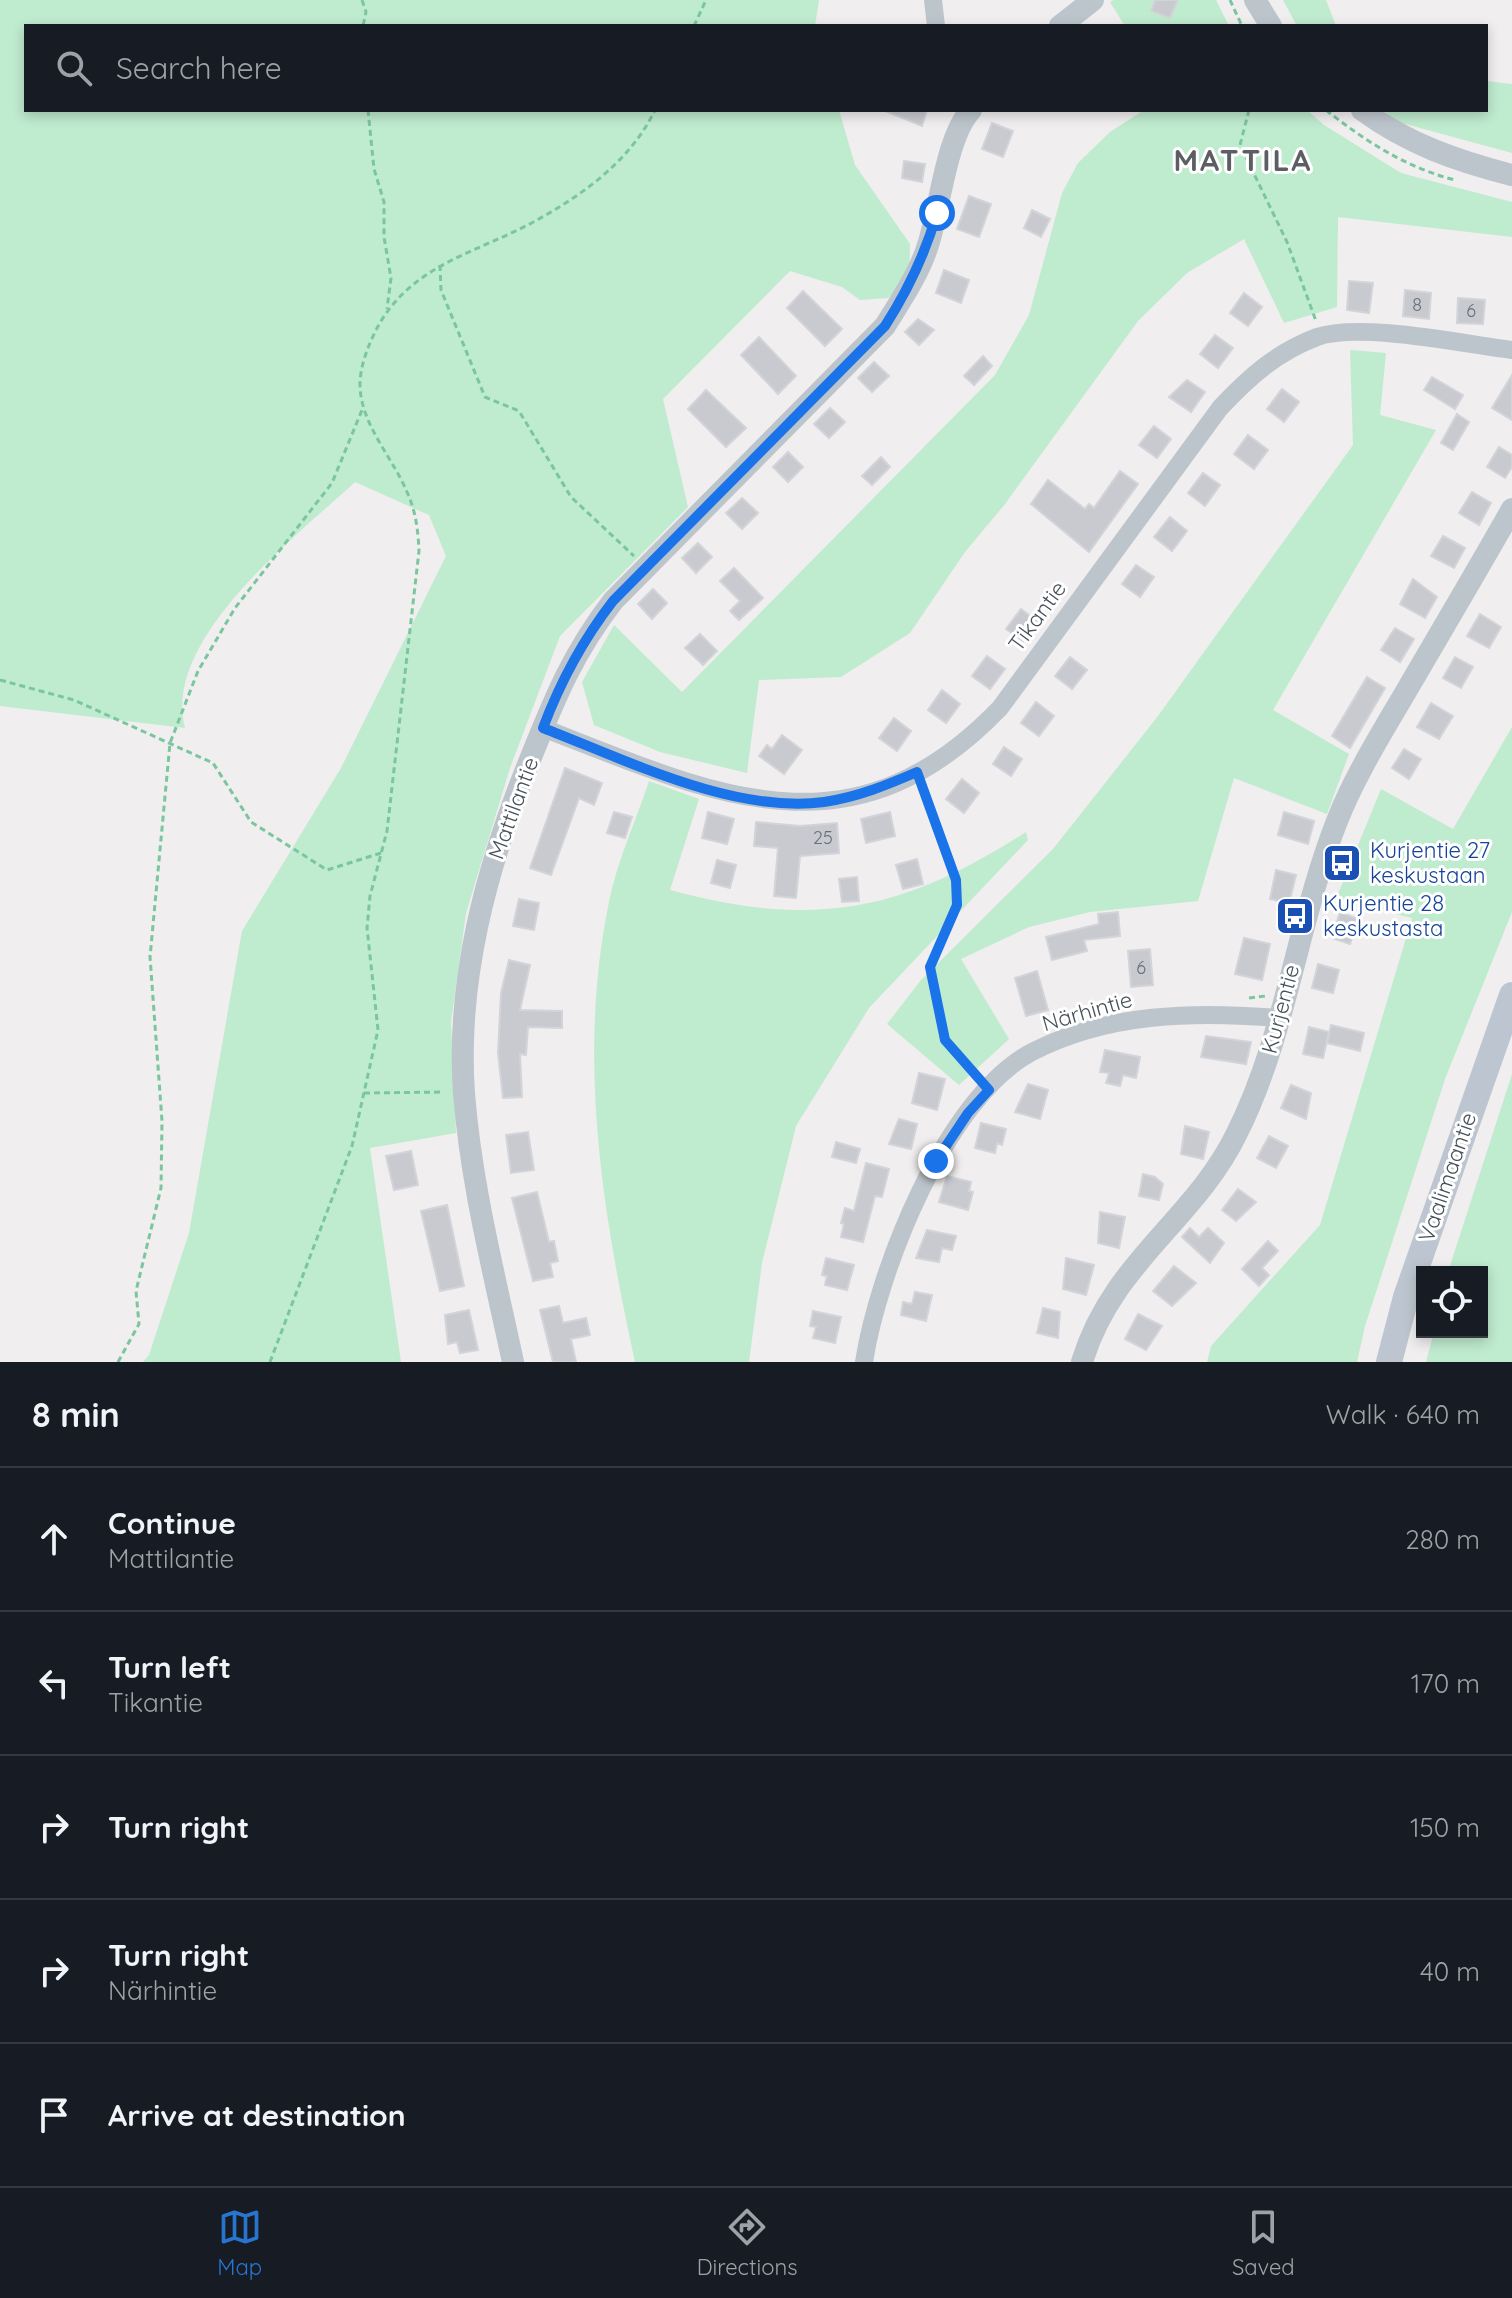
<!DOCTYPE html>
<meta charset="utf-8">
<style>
body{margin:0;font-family:Quicksand,sans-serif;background:#242831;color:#f1f3f6}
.controls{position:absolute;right:24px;bottom:24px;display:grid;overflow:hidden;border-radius:0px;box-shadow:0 4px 12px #0003}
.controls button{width:72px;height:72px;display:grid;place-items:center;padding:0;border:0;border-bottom:2px solid #363941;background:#171b24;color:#f1f3f6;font:40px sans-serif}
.stop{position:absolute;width:24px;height:24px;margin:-18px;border:6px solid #1a73e8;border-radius:50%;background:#fff}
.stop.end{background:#1a73e8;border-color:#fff;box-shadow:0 2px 8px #0008}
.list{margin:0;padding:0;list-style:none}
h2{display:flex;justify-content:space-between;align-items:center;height:104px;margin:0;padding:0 32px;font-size:34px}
h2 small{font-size:26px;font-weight:400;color:#9ea1a6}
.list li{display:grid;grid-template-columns:52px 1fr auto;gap:24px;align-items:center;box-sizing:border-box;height:144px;padding:0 32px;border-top:2px solid #363941}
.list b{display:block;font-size:30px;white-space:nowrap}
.list p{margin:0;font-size:26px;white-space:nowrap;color:#9ea1a6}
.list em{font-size:26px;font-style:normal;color:#9ea1a6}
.icon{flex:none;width:44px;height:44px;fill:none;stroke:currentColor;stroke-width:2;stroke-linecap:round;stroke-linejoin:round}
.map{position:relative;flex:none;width:1512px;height:1362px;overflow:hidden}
.search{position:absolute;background:#171b24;box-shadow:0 4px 12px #0003;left:24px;right:24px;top:24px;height:88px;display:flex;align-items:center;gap:20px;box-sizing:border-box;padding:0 28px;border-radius:0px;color:#9ea1a6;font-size:30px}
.sheet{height:824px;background:#171b24}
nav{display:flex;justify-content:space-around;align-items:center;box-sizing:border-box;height:112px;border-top:2px solid #363941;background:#171b24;font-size:22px;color:#9ea1a6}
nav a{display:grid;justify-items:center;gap:4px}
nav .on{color:#2875d0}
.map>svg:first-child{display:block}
.green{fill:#bfebcf}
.building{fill:#c8cad0;stroke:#d2d4d9;stroke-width:2}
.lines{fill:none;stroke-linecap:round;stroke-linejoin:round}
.path{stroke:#7ac69f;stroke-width:3;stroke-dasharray:6 4;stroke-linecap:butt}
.minor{stroke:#bdc5cc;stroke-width:18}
.tertiary{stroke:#bdc5cc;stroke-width:22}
.secondary{stroke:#bdc6d0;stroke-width:26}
.route{stroke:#1a73e8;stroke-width:10}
.labels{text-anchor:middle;stroke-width:6;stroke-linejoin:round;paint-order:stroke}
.number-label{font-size:18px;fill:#676f77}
.street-label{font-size:22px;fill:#475159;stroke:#fff}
.transit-label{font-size:22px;fill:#164399;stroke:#fff;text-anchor:start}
.district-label{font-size:30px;font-weight:bold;letter-spacing:2px;fill:#5b5e62;stroke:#fff}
</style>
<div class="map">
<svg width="1512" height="1362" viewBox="0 0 1512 1362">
<rect width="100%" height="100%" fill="#f0eeee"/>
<g class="green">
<path d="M 0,0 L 819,0 L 815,26 L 26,26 L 26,110 L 839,110 L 855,165 L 910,244 L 909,279 L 888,298 L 860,300 L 842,287 L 790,271 L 663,399 L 688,507 L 560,636 L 510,768 L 466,913 L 451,1022 L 456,1133 L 370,1148 L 401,1362 L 143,1362 L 149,1355 L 189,1233 L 242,931 L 341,768 L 446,556 L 429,515 L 355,482 C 297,536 161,639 185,728 L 0,706 Z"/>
<path d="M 1114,0 L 1216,0 L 1229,26 L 1125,26 L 1110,2 Z"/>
<path d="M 1283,0 L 1326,0 L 1336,26 L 1297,26 Z"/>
<path d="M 1486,81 L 1512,84 L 1512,153 L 1398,122 L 1383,110 L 1486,110 Z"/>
<path d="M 1144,110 L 1307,110 L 1324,125 L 1401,173 L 1512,202 L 1512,237 L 1338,217 L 1337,307 L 1284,323 L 1244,239 L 1187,273 L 1138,321 L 1005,504 L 965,552 L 910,633 L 841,677 L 759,680 L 747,773 L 660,752 L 594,725 L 582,682 L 614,625 L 682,692 L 995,375 L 1029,315 L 1062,193 L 1078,163 L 1110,132 Z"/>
<path d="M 1350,350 L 1386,353 L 1380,415 L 1436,430 L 1273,710 L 1349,754 L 1327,814 L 1234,778 L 1198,901 L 1090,912 L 1029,927 L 961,959 L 1009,1039 L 959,1085 L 887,1024 L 921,980 L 1053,849 L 1158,716 L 1353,445 Z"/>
<path d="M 1512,727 L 1512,912 L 1445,1079 L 1365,1326 L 1357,1362 L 1207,1362 L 1211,1346 L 1320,1225 L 1412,918 L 1336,899 L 1381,789 L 1453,829 Z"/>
<path d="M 649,781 L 699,799 L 670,890 C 814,929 902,912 1026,832 L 1028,840 L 869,1008 L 796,1126 L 762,1263 L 749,1362 L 635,1362 C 602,1210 577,1057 609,902 C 617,861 636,821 649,781 Z"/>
<path d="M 1512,1074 L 1512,1362 L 1426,1362 L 1434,1332 L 1482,1332 L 1482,1272 L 1448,1272 Z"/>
</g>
<g class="building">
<path d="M 1155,0 L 1178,0 L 1170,18 L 1151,11 Z"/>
<path d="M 883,110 L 927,110 L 922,126 Z"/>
<path d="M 992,123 L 1013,131 L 1003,157 L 982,149 Z"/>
<path d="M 904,161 L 925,164 L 922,182 L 902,178 Z"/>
<path d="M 969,196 L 991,204 L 979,237 L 957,229 Z"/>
<path d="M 1032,210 L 1050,219 L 1041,237 L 1024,228 Z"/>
<path d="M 944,270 L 969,280 L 961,303 L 936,293 Z"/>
<path d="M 1349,281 L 1373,283 L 1369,313 L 1347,310 Z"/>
<path d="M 1405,290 L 1431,293 L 1429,319 L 1403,316 Z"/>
<path d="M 803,291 L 842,329 L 825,346 L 787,308 Z"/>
<path d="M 1244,293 L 1262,307 L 1248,326 L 1230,313 Z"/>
<path d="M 1458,298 L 1485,300 L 1483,324 L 1457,323 Z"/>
<path d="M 918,319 L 934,330 L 919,345 L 905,332 Z"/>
<path d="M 1215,335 L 1233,348 L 1218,368 L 1200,354 Z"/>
<path d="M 759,337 L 796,376 L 778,394 L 741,355 Z"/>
<path d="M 983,356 L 992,366 L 974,385 L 964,376 Z"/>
<path d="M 874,362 L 889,376 L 872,392 L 858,378 Z"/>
<path d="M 1512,375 L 1512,420 L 1492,408 Z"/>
<path d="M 1432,377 L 1463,395 L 1455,409 L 1424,390 Z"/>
<path d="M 1187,380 L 1205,392 L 1191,412 L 1169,397 Z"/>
<path d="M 1282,389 L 1299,402 L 1284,422 L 1267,409 Z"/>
<path d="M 706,390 L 746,428 L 726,447 L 688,409 Z"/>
<path d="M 830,408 L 845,422 L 829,438 L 814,424 Z"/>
<path d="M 1457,414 L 1469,422 L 1453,450 L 1441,443 Z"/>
<path d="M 1154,426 L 1171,439 L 1157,458 L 1139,445 Z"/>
<path d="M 1248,435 L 1268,450 L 1254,469 L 1234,454 Z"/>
<path d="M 1499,447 L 1512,455 L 1512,467 L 1505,478 L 1487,467 Z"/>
<path d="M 788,452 L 803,467 L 788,482 L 773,467 Z"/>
<path d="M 881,457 L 890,467 L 872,485 L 862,476 Z"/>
<path d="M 1120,471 L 1138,484 L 1089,552 L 1031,504 L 1048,480 L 1085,509 L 1089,504 L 1094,508 Z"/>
<path d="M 1203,473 L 1220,485 L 1205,506 L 1188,493 Z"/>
<path d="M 1472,492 L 1491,503 L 1479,525 L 1459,513 Z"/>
<path d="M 742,498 L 758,513 L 742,529 L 726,513 Z"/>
<path d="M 1170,517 L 1187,531 L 1172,551 L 1154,537 Z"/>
<path d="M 1443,536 L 1465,548 L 1454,568 L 1431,556 Z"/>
<path d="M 698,543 L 712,557 L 696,573 L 682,558 Z"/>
<path d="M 1136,565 L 1154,577 L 1140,597 L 1122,584 Z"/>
<path d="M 734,568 L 763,598 L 739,620 L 730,611 L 740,601 L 720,581 Z"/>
<path d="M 1413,579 L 1437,597 L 1425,618 L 1400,604 Z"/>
<path d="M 653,589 L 667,603 L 652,619 L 638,604 Z"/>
<path d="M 1021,609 L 1038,622 L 1023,641 L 1006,629 Z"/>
<path d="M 1480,614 L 1501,627 L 1489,648 L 1467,636 Z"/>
<path d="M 1395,628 L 1414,639 L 1400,662 L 1381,650 Z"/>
<path d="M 700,634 L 717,651 L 703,665 L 685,648 Z"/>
<path d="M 987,656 L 1005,669 L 990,689 L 972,676 Z"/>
<path d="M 1070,657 L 1087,670 L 1072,689 L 1055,676 Z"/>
<path d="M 1455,657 L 1473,667 L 1461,688 L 1443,678 Z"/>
<path d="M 1367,677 L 1385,688 L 1350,748 L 1332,736 Z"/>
<path d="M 942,690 L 960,704 L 946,723 L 928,710 Z"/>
<path d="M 1036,702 L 1054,716 L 1039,736 L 1021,723 Z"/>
<path d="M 1431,703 L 1453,716 L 1439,739 L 1417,727 Z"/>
<path d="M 894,718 L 911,731 L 897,751 L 879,738 Z"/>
<path d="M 782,735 L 802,750 L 784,774 L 759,756 L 767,745 L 772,749 Z"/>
<path d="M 1004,747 L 1022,759 L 1011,776 L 993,764 Z"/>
<path d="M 1404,749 L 1421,759 L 1409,779 L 1392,768 Z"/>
<path d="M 565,768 L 602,783 L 594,805 L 579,798 L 551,875 L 530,868 Z"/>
<path d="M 962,779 L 979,793 L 964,813 L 946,799 Z"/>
<path d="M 614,812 L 632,817 L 625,838 L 607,833 Z"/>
<path d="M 708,812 L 734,819 L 727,844 L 702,838 Z"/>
<path d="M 890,812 L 895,836 L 866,843 L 861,819 Z"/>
<path d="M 1284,812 L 1314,821 L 1308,844 L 1278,835 Z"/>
<path d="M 756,822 L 800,826 L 837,823 L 839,853 L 800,856 L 796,898 L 774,896 L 778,848 L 754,846 Z"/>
<path d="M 917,859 L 923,884 L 903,889 L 896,865 Z"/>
<path d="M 717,860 L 736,865 L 730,888 L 711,883 Z"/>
<path d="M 1276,870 L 1296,875 L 1289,903 L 1270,899 Z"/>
<path d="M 857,877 L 859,901 L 842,902 L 839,879 Z"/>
<path d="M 519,899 L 539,903 L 534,930 L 513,926 Z"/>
<path d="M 1118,912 L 1120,936 L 1084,940 L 1087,951 L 1052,960 L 1046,937 L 1099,924 L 1098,914 Z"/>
<path d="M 1340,912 L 1358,919 L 1350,944 L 1332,938 Z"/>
<path d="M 1244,938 L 1270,944 L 1262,980 L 1235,974 Z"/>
<path d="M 1150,949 L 1153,985 L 1131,987 L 1128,951 Z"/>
<path d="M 509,960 L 530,965 L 520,1010 L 562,1011 L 562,1028 L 528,1027 L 526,1055 L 520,1054 L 522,1097 L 503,1098 L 498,1053 L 501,993 Z"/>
<path d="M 1318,964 L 1339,970 L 1333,993 L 1312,988 Z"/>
<path d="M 1037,971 L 1048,1010 L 1026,1016 L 1015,978 Z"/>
<path d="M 1331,1025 L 1364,1033 L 1360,1051 L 1327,1043 Z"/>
<path d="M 1309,1027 L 1329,1032 L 1323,1058 L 1303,1054 Z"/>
<path d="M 1206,1036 L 1251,1042 L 1246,1064 L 1201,1057 Z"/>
<path d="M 1105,1050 L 1140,1057 L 1136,1078 L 1123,1075 L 1120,1086 L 1106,1083 L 1109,1073 L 1100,1072 Z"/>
<path d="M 919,1073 L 945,1079 L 937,1110 L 912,1103 Z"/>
<path d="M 1028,1084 L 1048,1090 L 1040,1119 L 1015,1112 Z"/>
<path d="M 1291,1085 L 1311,1093 L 1306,1119 L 1281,1108 Z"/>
<path d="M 899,1119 L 917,1124 L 911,1149 L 889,1144 Z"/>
<path d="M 981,1123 L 1006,1129 L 1002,1145 L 997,1143 L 995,1153 L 975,1148 Z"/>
<path d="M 1185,1126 L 1209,1132 L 1203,1159 L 1181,1154 Z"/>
<path d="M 528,1132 L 534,1170 L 511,1173 L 506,1135 Z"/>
<path d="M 1269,1136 L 1288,1146 L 1276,1168 L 1257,1158 Z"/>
<path d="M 836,1142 L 860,1149 L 856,1163 L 832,1157 Z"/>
<path d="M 411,1151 L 418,1185 L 394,1190 L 386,1156 Z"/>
<path d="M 866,1163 L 889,1169 L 882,1197 L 875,1196 L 863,1242 L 841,1237 L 844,1224 L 841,1223 L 845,1208 L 854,1211 Z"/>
<path d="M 1143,1174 L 1155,1177 L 1163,1184 L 1159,1200 L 1139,1196 Z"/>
<path d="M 947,1176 L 971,1182 L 969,1191 L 973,1192 L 968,1210 L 939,1202 Z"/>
<path d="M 1238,1189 L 1256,1202 L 1236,1221 L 1222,1210 Z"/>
<path d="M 537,1192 L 549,1242 L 554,1241 L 558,1261 L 550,1263 L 553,1277 L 533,1281 L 512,1198 Z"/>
<path d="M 447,1205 L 464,1286 L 440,1291 L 421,1211 Z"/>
<path d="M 1100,1212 L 1125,1217 L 1119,1248 L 1098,1243 Z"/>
<path d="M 1190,1228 L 1199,1237 L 1208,1228 L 1224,1243 L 1210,1263 L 1182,1237 Z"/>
<path d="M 927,1230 L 956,1236 L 952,1250 L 942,1248 L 939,1262 L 916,1258 Z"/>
<path d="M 1268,1241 L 1278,1251 L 1262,1268 L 1269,1275 L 1259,1286 L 1242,1269 Z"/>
<path d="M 826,1258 L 854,1265 L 847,1290 L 825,1285 L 827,1276 L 822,1275 Z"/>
<path d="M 1066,1258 L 1094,1265 L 1086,1295 L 1063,1289 Z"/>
<path d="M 1174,1266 L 1196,1283 L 1172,1306 L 1153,1291 Z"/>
<path d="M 915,1292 L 932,1295 L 926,1321 L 901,1315 L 903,1302 L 912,1304 Z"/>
<path d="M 559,1306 L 563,1323 L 586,1318 L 590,1335 L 571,1339 L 576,1362 L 553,1362 L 540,1310 Z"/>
<path d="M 1043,1308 L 1060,1312 L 1058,1338 L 1037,1333 Z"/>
<path d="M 469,1310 L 478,1350 L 460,1353 L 457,1342 L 448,1344 L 445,1315 Z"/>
<path d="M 813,1311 L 841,1317 L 835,1343 L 813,1338 L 816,1327 L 810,1326 Z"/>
<path d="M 1138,1314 L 1162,1326 L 1146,1350 L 1125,1339 Z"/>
</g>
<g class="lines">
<g class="path">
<path d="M 362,0 L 366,12 L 363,26"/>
<path d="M 1230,0 L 1242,26"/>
<path d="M 694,26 L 706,0"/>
<path d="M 368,110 L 374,169 L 384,202 L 384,237 L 391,278 L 387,309"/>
<path d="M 1249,110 L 1240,145 L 1287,242 L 1316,321"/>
<path d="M 1326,110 C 1365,141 1407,168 1455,180"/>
<path d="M 440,265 L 441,290 L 485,397 L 519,411 L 571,497 L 634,556"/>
<path d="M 0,680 L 74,700 L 213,763 L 251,822 L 327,870 L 381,853"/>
<path d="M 923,787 L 956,880 L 957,905 L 930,967 L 945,1040 L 977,1074"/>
<path d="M 1249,998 L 1266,996"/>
<path d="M 364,1093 L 444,1092"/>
<path d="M 118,1362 L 139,1324 L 136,1291 L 161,1188 L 162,1121 L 150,957 L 170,743 L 198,671 L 235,608 L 332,483 L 362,410"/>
<path d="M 270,1362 L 352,1146 L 378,1030 L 367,928 L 370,896 L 387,831 L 419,551 C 418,530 416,512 407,492 C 392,456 359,423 360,382 C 361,364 368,346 376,330 C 410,264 478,253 537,220 C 584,194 631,160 655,110"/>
</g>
<g class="minor">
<path d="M 933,0 L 936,26"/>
<path d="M 543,728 C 713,794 851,863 1000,708 L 1220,408 C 1249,377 1277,352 1317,337 C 1360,322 1464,344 1512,350"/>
<path d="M 864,1362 C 878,1271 946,1097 1032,1052 C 1107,1013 1195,1011 1277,1018"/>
</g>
<g class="tertiary">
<path d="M 1255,0 L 1271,26"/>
<path d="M 1060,26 L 1093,0"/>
<path d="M 1362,110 C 1408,144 1457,161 1512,175"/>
<path d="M 513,1362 C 494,1273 471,1184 464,1093 C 456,981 486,870 527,767 C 553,703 570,657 613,601 L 885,326 C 901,300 919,274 928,245 C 940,208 946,137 971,110"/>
<path d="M 1082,1362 C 1112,1262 1195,1220 1237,1133 C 1286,1035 1297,923 1337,821 C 1355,775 1383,731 1408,688 C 1443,628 1478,569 1512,509"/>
</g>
<path class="secondary" d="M 1389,1362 L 1406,1297 L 1512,995"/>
</g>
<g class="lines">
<path class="route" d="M 936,1161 L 968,1113 L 989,1090 L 945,1040 L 930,967 L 957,905 L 956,880 L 917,772 C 887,785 858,797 824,802 C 734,814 626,760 543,728 C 561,680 582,641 613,601 L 885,326 C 908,290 925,255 937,213"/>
</g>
<defs>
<symbol id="bus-square" viewBox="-11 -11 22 22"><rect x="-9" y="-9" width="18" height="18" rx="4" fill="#1a4fb4" stroke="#fff"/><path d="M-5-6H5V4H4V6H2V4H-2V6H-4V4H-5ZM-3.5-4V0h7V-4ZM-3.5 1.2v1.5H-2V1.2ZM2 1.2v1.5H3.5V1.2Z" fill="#fff"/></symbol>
</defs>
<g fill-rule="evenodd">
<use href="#bus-square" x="1320" y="841" width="44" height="44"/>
<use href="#bus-square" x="1273" y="894" width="44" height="44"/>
</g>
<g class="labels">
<g class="number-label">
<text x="1417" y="311">8</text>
<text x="1471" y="317">6</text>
<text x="823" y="844">25</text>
<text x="1141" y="974">6</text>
</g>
<g class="street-label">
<text transform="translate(1037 616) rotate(-54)" y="8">Tikantie</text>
<text transform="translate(513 808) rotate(-70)" y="8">Mattilantie</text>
<text transform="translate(1280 1009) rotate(-75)" y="8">Kurjentie</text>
<text transform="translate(1087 1011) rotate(-16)" y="8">Närhintie</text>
<text transform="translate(1447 1177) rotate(-71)" y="8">Vaalimaantie</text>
</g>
<g class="transit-label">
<text x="1370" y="858">Kurjentie 27<tspan x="1370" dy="25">keskustaan</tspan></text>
<text x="1323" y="911">Kurjentie 28<tspan x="1323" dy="25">keskustasta</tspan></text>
</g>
<g class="district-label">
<text x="1243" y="171">MATTILA</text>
</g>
</g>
</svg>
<div class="controls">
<button><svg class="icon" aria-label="locate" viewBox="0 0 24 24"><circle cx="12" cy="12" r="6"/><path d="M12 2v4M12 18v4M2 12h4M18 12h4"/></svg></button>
</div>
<div class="stop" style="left:937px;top:213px"></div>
<div class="stop end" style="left:936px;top:1161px"></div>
<div class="search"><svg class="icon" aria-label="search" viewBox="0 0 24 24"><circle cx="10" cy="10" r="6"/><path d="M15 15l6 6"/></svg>Search here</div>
</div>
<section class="sheet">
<h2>8 min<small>Walk · 640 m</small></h2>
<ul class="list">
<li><svg class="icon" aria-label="ahead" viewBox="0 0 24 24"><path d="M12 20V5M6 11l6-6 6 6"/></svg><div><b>Continue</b><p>Mattilantie</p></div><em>280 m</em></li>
<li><svg class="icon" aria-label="left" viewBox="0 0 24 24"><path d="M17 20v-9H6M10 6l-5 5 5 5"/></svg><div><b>Turn left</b><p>Tikantie</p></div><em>170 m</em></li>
<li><svg class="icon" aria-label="right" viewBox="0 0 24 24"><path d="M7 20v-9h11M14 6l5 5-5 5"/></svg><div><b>Turn right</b></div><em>150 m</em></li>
<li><svg class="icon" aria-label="right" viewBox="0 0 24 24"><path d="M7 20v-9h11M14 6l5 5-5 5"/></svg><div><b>Turn right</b><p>Närhintie</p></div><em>40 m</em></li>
<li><svg class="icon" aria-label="arrive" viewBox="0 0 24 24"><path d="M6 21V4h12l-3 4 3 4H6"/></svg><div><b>Arrive at destination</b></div></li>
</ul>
</section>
<nav>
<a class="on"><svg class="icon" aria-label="map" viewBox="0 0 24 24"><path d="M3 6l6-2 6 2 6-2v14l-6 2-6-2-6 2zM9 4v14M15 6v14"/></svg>Map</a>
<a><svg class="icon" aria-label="directions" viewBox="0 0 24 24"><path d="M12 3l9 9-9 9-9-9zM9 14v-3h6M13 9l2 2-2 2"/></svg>Directions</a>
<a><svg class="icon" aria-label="saved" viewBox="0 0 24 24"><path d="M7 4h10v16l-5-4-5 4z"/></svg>Saved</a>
</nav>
